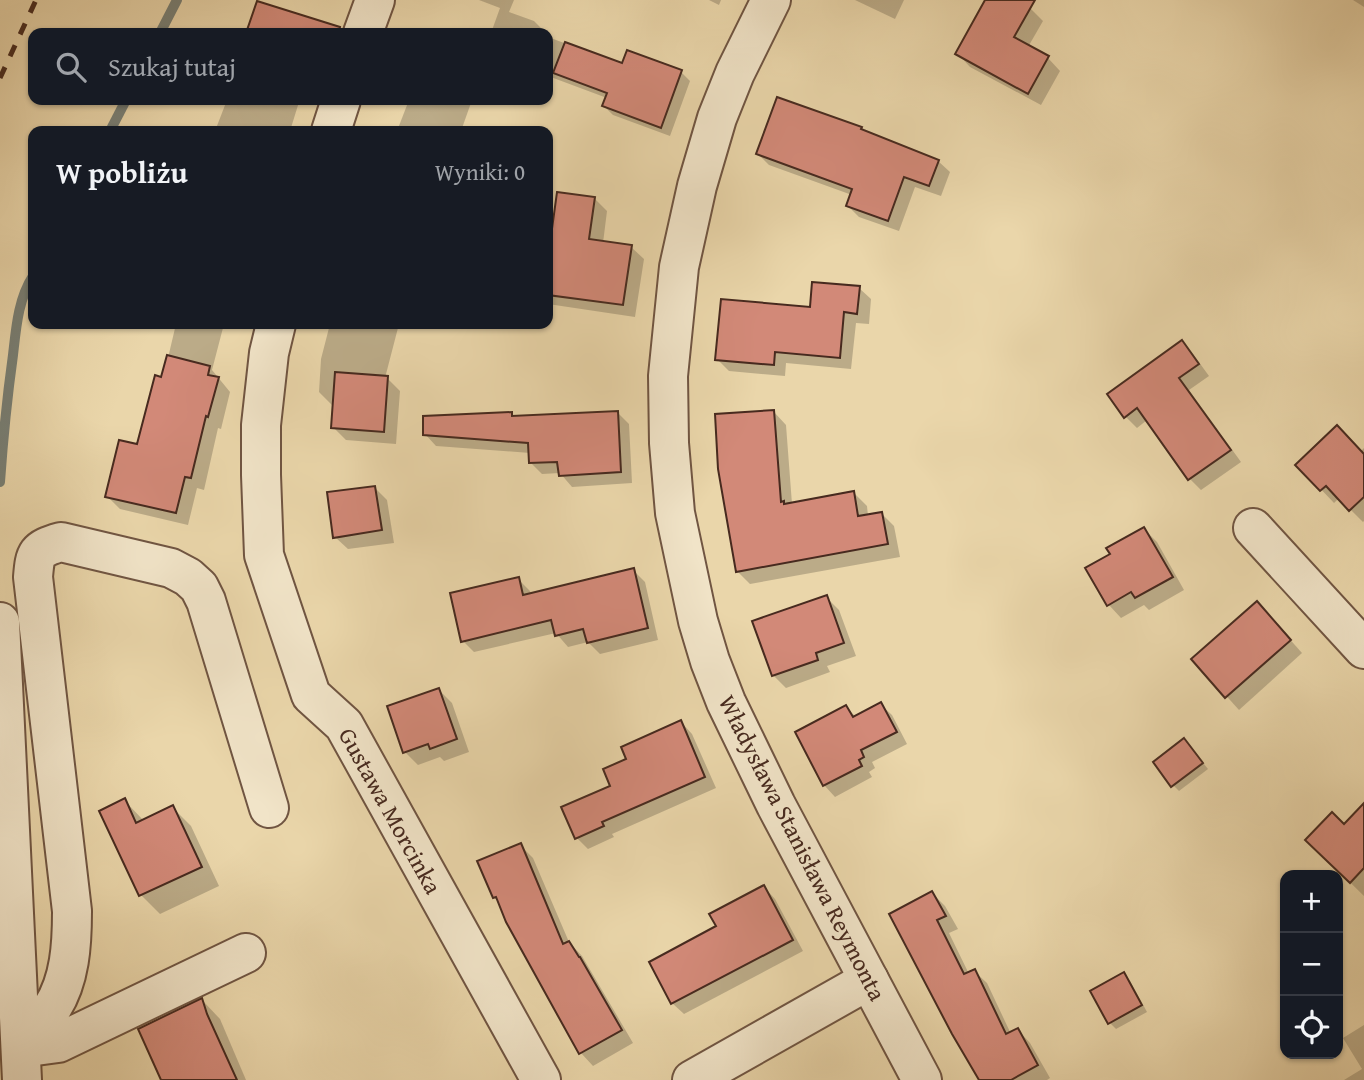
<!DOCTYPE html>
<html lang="pl">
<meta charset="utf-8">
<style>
body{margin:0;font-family:"Gentium Book Plus",serif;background:#242831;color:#f1f3f6}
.controls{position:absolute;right:21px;bottom:21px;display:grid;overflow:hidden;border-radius:14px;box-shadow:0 2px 5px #0004}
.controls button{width:63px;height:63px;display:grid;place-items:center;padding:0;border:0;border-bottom:2px solid #363941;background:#171b24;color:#f1f3f6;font:35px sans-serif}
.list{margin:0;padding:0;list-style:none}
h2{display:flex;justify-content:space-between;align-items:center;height:91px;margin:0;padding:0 28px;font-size:30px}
h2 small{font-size:23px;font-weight:400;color:#9ea1a6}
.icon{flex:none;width:38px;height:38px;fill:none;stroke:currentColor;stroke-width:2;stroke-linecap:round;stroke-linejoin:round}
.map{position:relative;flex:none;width:1364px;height:1080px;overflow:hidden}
.search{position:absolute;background:#171b24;box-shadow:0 2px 5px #0004;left:28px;top:28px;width:525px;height:77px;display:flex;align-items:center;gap:18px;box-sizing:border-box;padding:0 24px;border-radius:14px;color:#9ea1a6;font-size:26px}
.panel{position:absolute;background:#171b24;box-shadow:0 2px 5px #0004;left:28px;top:126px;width:525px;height:203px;border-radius:14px}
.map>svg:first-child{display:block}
.shadow{fill:#0003}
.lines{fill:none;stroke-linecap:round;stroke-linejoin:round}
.stream{stroke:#787f75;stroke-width:10}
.building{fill:#d28978;stroke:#472a1f;stroke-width:2}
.minor-casing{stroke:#705542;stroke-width:42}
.minor{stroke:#f1e4c8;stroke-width:38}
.rail{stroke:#472a1f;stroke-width:5;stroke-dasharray:12 12;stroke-linecap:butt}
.labels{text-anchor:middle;stroke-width:5;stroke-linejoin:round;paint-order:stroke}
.street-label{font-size:24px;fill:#472a1f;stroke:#f1e4c8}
</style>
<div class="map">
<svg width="1364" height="1080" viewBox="0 0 1364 1080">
<rect width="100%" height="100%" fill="#ead6aa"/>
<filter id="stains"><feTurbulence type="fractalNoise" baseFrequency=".00286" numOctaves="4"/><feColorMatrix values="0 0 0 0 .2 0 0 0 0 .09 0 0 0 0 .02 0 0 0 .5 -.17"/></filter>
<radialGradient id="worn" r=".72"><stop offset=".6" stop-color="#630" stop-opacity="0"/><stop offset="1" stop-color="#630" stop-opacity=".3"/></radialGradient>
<g class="shadow">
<path d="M 479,0 L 514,0 L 509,12 L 534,21 L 543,30 L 542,33 L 491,33 L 500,8 Z"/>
<path d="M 709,0 L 721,0 L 719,5 Z"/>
<path d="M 855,0 L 904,0 L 895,19 Z"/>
<path d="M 987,0 L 1015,0 L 1030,8 L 1043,21 L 1028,47 L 1048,58 L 1060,71 L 1041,105 L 970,67 L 958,54 Z"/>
<path d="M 1353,0 L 1364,0 L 1364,7 Z"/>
<path d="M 548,37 L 623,65 L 681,72 L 690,81 L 670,136 L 613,115 L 604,106 L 607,98 L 548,76 Z"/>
<path d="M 227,100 L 304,100 L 303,103 L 299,102 L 290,131 L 215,131 Z"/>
<path d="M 409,100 L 472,100 L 461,131 L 397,131 Z"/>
<path d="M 758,154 L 938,161 L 950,172 L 941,196 L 915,187 L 899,231 L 859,217 L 848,206 L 852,195 L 769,165 Z"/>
<path d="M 594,198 L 607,211 L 603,243 L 631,247 L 644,259 L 635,317 L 548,304 L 548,248 L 551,249 Z"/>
<path d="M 859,288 L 871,299 L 869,324 L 856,323 L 851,369 L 786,363 L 785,376 L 729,371 L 717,359 L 812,309 Z"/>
<path d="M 176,324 L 224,324 L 212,370 L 230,392 L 221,429 L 218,428 L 204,490 L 197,488 L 188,525 L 120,509 L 107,496 L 139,447 L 163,379 Z"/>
<path d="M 330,324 L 399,324 L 385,378 L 387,378 L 400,391 L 396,444 L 346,440 L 333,427 L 334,405 L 332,405 L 319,392 L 321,359 Z"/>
<path d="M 1182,343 L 1193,354 L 1209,376 L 1189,390 L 1241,462 L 1201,490 L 1190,479 L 1147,420 L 1137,428 L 1125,416 Z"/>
<path d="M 617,412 L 629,424 L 632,483 L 572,487 L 560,473 L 542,474 L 530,462 L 530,453 L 436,446 L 425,434 L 511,413 L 515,417 Z"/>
<path d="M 774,412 L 786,425 L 792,504 L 854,493 L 867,506 L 868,516 L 882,514 L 894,526 L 900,557 L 750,584 L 737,571 Z"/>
<path d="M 1364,448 L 1364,521 L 1363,522 L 1339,498 L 1334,503 L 1298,465 L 1360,452 Z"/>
<path d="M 374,487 L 387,500 L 394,543 L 348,549 L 335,537 Z"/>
<path d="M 1144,529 L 1157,542 L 1184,590 L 1149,610 L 1144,605 L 1121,618 L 1109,605 L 1113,555 Z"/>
<path d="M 633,570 L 645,582 L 658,640 L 600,654 L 588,642 L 568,647 L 556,633 L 474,652 L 463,641 L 518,579 L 530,591 L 531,595 Z"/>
<path d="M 826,597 L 839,610 L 856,656 L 827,666 L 830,672 L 786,688 L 773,675 Z"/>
<path d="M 1269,616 L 1302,653 L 1239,710 L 1193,659 Z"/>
<path d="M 439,690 L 452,703 L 469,752 L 444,761 L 440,757 L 418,765 L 405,752 Z"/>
<path d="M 880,704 L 892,715 L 907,744 L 872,762 L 875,768 L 869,772 L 872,777 L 835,797 L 824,785 L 846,707 L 856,717 Z"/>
<path d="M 681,722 L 692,734 L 716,788 L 612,834 L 614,837 L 588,849 L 577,838 L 629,760 Z"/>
<path d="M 1190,747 L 1208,769 L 1179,791 L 1173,785 Z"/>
<path d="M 124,800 L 144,821 L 173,808 L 191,826 L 219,886 L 160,914 L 141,895 L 101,811 Z"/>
<path d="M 1364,806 L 1364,896 L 1307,840 L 1344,826 Z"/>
<path d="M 520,845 L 533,858 L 569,942 L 582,956 L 633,1043 L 593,1066 L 581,1053 L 508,921 L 500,902 L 494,897 Z"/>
<path d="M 764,887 L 775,899 L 803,951 L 684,1014 L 672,1003 L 718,927 Z"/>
<path d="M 932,893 L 945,906 L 958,929 L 949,933 L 969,974 L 974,971 L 987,983 L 1011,1034 L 1018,1030 L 1030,1043 L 1050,1078 L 1047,1080 L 981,1080 L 953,1033 Z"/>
<path d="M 1124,975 L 1130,981 L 1147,1012 L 1116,1029 L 1110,1023 L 1093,992 Z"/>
<path d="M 202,1000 L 220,1019 L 246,1080 L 163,1080 Z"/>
<path d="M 1364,1025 L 1364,1080 L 1344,1080 L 1362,1069 L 1343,1038 Z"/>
</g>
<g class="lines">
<g class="stream">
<path d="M 160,33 L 177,0"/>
<path d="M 110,131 L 126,100"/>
<path d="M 0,482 C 3,439 7,398 13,355 C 16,329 18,299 33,276"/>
</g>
</g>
<g class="building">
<path d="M 985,0 L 1035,0 L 1014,37 L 1049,56 L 1028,94 L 955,54 Z"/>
<path d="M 257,1 L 340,27 L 339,33 L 246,33 Z"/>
<path d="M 565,42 L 622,63 L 627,50 L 682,70 L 661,128 L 602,106 L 607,93 L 553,73 Z"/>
<path d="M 777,97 L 862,127 L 861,129 L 939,160 L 929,186 L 904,177 L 888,221 L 846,206 L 852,189 L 756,154 Z"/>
<path d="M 557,192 L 595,197 L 589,239 L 632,245 L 623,305 L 548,295 L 548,258 Z"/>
<path d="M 812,282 L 860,286 L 857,314 L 844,312 L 840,358 L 775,352 L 774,365 L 715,360 L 721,299 L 810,307 Z"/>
<path d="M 1182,340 L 1199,364 L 1179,378 L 1231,450 L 1188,480 L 1137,408 L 1124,418 L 1107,394 Z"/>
<path d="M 167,355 L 210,366 L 208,375 L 219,377 L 208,417 L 206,416 L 191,478 L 185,477 L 176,513 L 105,497 L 119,440 L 137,444 L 155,375 L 161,377 Z"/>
<path d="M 335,372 L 388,376 L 384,432 L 331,428 Z"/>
<path d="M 774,410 L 781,502 L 784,501 L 784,504 L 854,491 L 858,516 L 882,512 L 888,544 L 736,572 L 718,469 L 715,414 Z"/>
<path d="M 618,411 L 621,472 L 559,476 L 557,462 L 529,463 L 528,443 L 423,435 L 423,416 L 512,412 L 512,416 Z"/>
<path d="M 1337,425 L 1364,454 L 1364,497 L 1349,511 L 1326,486 L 1320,491 L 1295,465 Z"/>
<path d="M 375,486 L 382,530 L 333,538 L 327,492 Z"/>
<path d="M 1144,527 L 1173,577 L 1135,598 L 1131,592 L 1107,606 L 1085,568 L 1110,554 L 1106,548 Z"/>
<path d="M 634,568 L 648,628 L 587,643 L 583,629 L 555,636 L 551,620 L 461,642 L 450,593 L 519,577 L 523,595 Z"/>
<path d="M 827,595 L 844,643 L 816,653 L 818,660 L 772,676 L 752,621 Z"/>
<path d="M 1257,601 L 1291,640 L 1225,698 L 1191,659 Z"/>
<path d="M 439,688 L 457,739 L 430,749 L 428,744 L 403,753 L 387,706 Z"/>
<path d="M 881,702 L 897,732 L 861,750 L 864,757 L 859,760 L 862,766 L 823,786 L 795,732 L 846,705 L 853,717 Z"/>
<path d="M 681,720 L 705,777 L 602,822 L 604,826 L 575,839 L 561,807 L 610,786 L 603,769 L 626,759 L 621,747 Z"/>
<path d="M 1184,738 L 1203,763 L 1171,787 L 1153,762 Z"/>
<path d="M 125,798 L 136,823 L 173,805 L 202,867 L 139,896 L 99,811 Z"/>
<path d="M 1364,803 L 1364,868 L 1350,883 L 1305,840 L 1332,812 L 1344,824 Z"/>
<path d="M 521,843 L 563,944 L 569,941 L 579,957 L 580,957 L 622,1030 L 579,1054 L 506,922 L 496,897 L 493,898 L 477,861 Z"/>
<path d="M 764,885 L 793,940 L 671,1004 L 649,962 L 716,926 L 709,914 Z"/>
<path d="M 932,891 L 946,916 L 937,920 L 964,974 L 975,969 L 1006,1034 L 1018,1028 L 1038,1065 L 1011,1080 L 979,1080 L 952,1034 L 889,914 Z"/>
<path d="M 1124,972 L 1142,1005 L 1108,1024 L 1090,991 Z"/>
<path d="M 202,998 L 207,1014 L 237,1080 L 161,1080 L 138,1029 Z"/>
</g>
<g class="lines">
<defs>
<g id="minor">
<path d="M 771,0 L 735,73 L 717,118 L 697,186 L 679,267 L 668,376 L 669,443 L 675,513 L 698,621 L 710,661 L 726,702 L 776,805 L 922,1080"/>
<path d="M 363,33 L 375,0"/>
<path d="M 331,131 L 341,100"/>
<path d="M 276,324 L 269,353 L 261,425 L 261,475 L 264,555 L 311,695 L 344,725 L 541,1080"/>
<path d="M 1253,528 L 1364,649"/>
<path d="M 0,622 L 22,1080"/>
<path d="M 21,1048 C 31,1035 43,1022 52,1008 C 70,980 72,945 72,911 L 33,577 C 35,553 36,549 61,542 L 171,568 L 188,577 L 199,587 L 206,601 L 269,808"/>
<path d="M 21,1048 L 58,1043 L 246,953"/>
<path d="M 692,1080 L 869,980"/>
</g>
</defs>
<use href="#minor" class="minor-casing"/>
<use href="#minor" class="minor"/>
<path class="rail" d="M 0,78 L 36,0"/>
</g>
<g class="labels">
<g class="street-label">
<text transform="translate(390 811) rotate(61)" y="8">Gustawa Morcinka</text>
<text transform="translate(802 848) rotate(63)" y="8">Władysława Stanisława Reymonta</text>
</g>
</g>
<rect width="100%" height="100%" filter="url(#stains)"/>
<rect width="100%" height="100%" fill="url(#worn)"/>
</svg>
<div class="controls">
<button>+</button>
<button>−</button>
<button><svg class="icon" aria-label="locate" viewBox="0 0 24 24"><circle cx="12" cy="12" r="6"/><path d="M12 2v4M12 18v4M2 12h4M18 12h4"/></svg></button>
</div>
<div class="search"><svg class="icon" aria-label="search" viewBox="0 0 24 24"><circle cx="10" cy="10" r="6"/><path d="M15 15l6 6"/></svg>Szukaj tutaj</div>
<section class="panel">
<h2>W pobliżu<small>Wyniki: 0</small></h2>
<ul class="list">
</ul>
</section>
</div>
